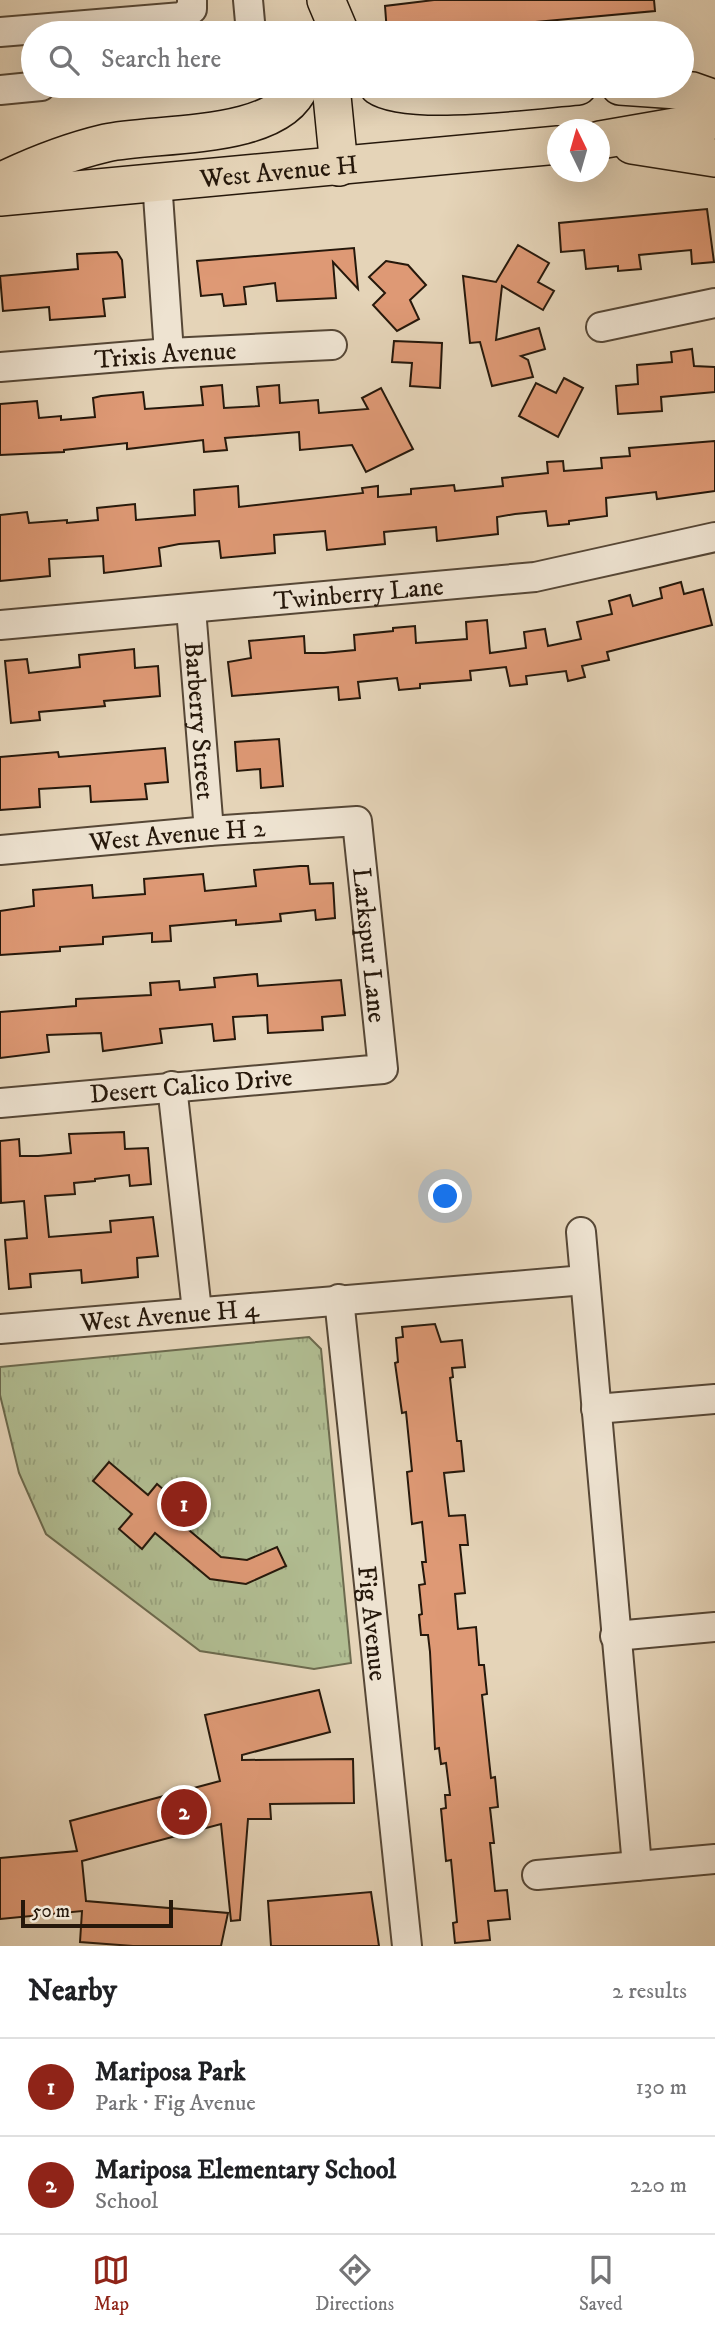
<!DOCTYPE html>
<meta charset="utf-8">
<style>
body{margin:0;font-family:"IM FELL DW Pica",serif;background:#f2f2f2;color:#202124}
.compass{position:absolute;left:547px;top:119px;width:63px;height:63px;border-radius:50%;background:#fff;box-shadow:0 7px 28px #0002;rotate:355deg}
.scale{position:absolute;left:21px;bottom:18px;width:152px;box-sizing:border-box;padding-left:7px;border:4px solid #26180b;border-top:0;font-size:19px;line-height:24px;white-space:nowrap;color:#26180b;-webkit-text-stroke:5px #eee3d1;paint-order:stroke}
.you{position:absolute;left:446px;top:1197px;width:24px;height:24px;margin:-18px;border:5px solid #fff;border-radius:50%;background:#1a73e8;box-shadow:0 0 0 10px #1a73e833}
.badge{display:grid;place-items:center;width:46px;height:46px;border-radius:50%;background:#8f2418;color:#fff;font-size:23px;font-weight:700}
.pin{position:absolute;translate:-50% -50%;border:4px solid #fff;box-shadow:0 2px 7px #0006}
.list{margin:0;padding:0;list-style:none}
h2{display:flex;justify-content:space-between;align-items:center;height:91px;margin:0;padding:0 28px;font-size:30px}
h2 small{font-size:23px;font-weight:400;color:#757577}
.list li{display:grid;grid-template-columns:46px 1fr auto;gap:21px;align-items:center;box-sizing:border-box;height:98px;padding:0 28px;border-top:2px solid #e0e0e0}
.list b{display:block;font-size:26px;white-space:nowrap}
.list p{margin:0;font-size:23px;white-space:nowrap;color:#757577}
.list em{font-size:23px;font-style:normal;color:#757577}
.icon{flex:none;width:38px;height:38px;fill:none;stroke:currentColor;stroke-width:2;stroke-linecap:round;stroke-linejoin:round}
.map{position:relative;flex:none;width:715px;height:1946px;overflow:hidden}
.search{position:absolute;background:#fff;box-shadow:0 7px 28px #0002;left:21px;right:21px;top:21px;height:77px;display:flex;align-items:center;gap:18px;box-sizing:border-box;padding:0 24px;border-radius:38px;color:#757577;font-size:26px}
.sheet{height:287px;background:#fff}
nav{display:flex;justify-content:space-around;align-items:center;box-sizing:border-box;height:98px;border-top:2px solid #e0e0e0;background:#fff;font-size:19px;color:#757577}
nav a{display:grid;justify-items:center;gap:4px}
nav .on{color:#8f2418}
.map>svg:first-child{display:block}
.grass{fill:url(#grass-tufts);stroke:#6c6a4e;stroke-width:2}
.building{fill:#de9975;stroke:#26180b;stroke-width:2}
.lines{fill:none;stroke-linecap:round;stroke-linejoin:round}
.minor-casing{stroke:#564736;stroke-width:32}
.major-casing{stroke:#26180b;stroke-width:40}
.minor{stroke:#eee3d1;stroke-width:28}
.major{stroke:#e5d4b8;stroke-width:37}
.labels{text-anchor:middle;stroke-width:6;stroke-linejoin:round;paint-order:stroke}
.street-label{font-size:26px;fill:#26180b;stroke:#eee3d1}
</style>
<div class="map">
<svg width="715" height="1946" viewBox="0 0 715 1946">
<defs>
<pattern id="grass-tufts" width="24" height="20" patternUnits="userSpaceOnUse" patternTransform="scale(1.75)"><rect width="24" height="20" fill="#b1bd92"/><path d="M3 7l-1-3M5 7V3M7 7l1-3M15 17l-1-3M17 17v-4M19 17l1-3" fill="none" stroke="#98a27d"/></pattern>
</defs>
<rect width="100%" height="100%" fill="#e5d4b8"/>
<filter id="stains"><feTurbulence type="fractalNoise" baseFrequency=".00286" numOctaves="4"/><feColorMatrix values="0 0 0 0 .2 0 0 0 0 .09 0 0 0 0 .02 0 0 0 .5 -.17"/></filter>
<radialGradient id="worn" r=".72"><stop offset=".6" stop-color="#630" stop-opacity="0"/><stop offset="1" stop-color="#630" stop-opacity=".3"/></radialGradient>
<path class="grass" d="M 309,1337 L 321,1349 L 351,1663 L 314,1669 L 200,1651 L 46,1534 L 19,1473 L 0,1395 L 0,1367 Z"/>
<g class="building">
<path d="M 434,0 L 654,0 L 655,11 L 417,33 L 387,33 L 385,6 Z"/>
<path d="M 707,209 L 714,262 L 692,264 L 691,250 L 639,255 L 641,269 L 618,271 L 618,266 L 586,269 L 584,250 L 561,252 L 559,223 Z"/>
<path d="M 518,245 L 549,263 L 538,282 L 554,291 L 543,310 L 502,286 L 496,340 L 539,328 L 545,349 L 521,356 L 528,360 L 533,377 L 492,386 L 480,342 L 470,343 L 463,276 L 496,282 Z"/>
<path d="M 354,248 L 358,289 L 333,262 L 336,298 L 277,301 L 275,283 L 244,287 L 246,304 L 224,306 L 222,294 L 201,296 L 197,261 Z"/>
<path d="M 117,252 L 122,260 L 125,297 L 103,299 L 105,316 L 50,320 L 49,307 L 3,311 L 0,276 L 78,269 L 77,254 Z"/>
<path d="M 386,261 L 408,265 L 426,285 L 410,300 L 419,319 L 397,331 L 373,305 L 385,293 L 369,277 Z"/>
<path d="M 394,341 L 442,343 L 440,388 L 410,386 L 412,363 L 392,362 Z"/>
<path d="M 692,349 L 694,366 L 715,367 L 715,392 L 661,397 L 662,411 L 618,414 L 616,386 L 638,384 L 637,365 L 672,362 L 671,352 Z"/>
<path d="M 564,378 L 583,388 L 558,437 L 519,416 L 536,383 L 556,393 Z"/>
<path d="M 222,385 L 224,408 L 259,406 L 257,387 L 279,385 L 280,403 L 318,400 L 319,413 L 368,409 L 362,398 L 381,388 L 413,449 L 366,472 L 352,445 L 300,450 L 299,432 L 225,438 L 227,450 L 204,452 L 203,440 L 127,449 L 127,443 L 64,450 L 64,452 L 0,455 L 0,404 L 37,401 L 39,418 L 61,416 L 61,420 L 95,417 L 93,398 L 101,396 L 143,392 L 145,409 L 203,405 L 201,387 Z"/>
<path d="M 715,441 L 715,491 L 657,499 L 656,492 L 606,498 L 607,516 L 569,521 L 569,524 L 548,526 L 546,511 L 515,514 L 497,517 L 498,534 L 437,541 L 436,527 L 384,532 L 385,544 L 327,550 L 325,531 L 274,535 L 275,553 L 221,558 L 219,541 L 179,544 L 159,548 L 161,566 L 104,573 L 103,556 L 49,559 L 50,576 L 0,581 L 0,515 L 27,512 L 29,523 L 67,520 L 67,523 L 98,520 L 97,508 L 135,504 L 136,520 L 195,515 L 194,490 L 238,486 L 239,507 L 363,493 L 362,488 L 378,486 L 378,497 L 411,494 L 411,489 L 454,485 L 455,491 L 503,486 L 502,478 L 548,473 L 547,462 L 563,461 L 564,471 L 602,468 L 601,458 L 630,456 L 629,448 Z"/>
<path d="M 681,582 L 684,594 L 703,589 L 712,625 L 607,652 L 609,660 L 582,666 L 585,677 L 568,681 L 566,671 L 526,676 L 527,684 L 510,686 L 506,667 L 470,671 L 471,680 L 420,684 L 420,688 L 399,690 L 397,678 L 358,682 L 360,698 L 339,700 L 338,687 L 232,696 L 228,662 L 251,658 L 249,641 L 304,636 L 305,653 L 324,653 L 355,650 L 354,635 L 393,631 L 393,628 L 415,626 L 416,643 L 467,639 L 466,622 L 487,620 L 490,653 L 526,648 L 524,632 L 545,629 L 548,646 L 581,639 L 577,622 L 612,614 L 609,601 L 630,595 L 633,606 L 662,598 L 660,588 Z"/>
<path d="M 134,649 L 135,668 L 158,666 L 160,696 L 104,701 L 105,706 L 39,712 L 40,720 L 11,723 L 5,661 L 27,659 L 29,673 L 80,667 L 79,655 Z"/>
<path d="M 279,739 L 283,786 L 261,788 L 260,769 L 237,771 L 235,742 Z"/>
<path d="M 165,748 L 168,782 L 145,784 L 147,799 L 91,802 L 90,786 L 39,789 L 40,807 L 0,810 L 0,757 L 58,752 L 59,757 Z"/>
<path d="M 300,866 L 308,866 L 310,884 L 333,883 L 335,918 L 316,920 L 315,910 L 280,914 L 281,921 L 236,925 L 236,920 L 170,926 L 171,941 L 152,942 L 152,933 L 103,937 L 103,944 L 60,947 L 60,951 L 0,955 L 0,911 L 34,906 L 33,890 L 92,885 L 93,898 L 145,894 L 144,879 L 203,874 L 205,891 L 256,886 L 254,870 Z"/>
<path d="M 257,974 L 258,986 L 341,980 L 345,1015 L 322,1017 L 323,1030 L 268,1033 L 267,1015 L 233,1017 L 235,1039 L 214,1041 L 212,1024 L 160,1029 L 162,1043 L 103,1051 L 101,1033 L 47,1035 L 49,1052 L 0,1058 L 0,1012 L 76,1006 L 76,999 L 151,995 L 150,983 L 179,981 L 180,990 L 215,987 L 214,978 Z"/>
<path d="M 124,1132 L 125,1149 L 148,1148 L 151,1184 L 130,1186 L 129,1175 L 95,1179 L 95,1181 L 74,1183 L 75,1194 L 45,1196 L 49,1237 L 111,1232 L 110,1221 L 153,1217 L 158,1256 L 137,1258 L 138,1277 L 82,1283 L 81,1270 L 30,1274 L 31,1287 L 9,1289 L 5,1240 L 27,1238 L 24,1201 L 1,1203 L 0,1141 L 19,1139 L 20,1156 L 38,1156 L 71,1153 L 69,1134 Z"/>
<path d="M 435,1324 L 441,1342 L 462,1340 L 465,1367 L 452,1368 L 453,1377 L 450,1378 L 457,1441 L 461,1441 L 464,1471 L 444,1473 L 449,1516 L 465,1515 L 468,1545 L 460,1545 L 465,1593 L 455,1594 L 458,1629 L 476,1627 L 479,1665 L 484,1665 L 487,1694 L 482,1695 L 491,1778 L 495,1777 L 498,1807 L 490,1808 L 494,1843 L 490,1843 L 495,1891 L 507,1890 L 510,1919 L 488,1921 L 490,1940 L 455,1943 L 453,1923 L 457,1922 L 451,1860 L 446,1861 L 441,1809 L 446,1808 L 445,1795 L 450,1795 L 446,1763 L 441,1764 L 439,1748 L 435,1749 L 430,1652 L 428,1635 L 421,1635 L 419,1615 L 422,1614 L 419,1585 L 425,1584 L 422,1562 L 426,1562 L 422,1522 L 412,1524 L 407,1472 L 412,1471 L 406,1412 L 402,1413 L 395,1363 L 398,1362 L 396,1338 L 403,1337 L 402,1327 Z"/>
<path d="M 109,1462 L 148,1495 L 157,1484 L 180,1504 L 171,1515 L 221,1557 L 247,1560 L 277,1547 L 286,1566 L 246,1584 L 210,1579 L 155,1533 L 142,1549 L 119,1529 L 132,1514 L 93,1481 Z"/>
<path d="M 319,1690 L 330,1732 L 242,1755 L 242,1760 L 353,1759 L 354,1803 L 270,1804 L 271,1819 L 248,1819 L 240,1920 L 231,1921 L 221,1824 L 82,1861 L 86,1901 L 228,1913 L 221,1946 L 133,1946 L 80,1942 L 82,1911 L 0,1919 L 0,1858 L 77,1851 L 70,1821 L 220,1781 L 205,1715 Z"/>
<path d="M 371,1892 L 379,1946 L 271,1946 L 268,1901 Z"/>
</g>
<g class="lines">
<defs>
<g id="minor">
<path d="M 248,0 L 251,33"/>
<path d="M 0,32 L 182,17 L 192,9 L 192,0"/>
<path d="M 0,90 L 41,86"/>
<path d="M 157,181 L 169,353"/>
<path d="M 601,327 L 715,303"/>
<path id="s1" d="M 0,367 L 169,353 L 332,345"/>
<path id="s2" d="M 191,609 L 209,831"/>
<path id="s3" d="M 0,625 L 535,577 L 715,537"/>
<path id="s4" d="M 0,850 L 209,831 L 357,821 L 383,1069 L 0,1103"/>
<path d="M 172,1086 L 197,1311"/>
<path d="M 581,1232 L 637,1866"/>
<path id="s5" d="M 339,1299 L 407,1946"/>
<path id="s6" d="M 0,1329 L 585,1280"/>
<path d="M 596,1409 L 715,1399"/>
<path d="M 615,1636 L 715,1627"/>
<path d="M 537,1875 L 715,1859"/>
</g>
<g id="major">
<path d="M 326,0 L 340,33"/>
<path d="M 331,86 L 339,167"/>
<path d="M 378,86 C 408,107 538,89 578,86"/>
<path d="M 620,86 L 692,91 L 715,99"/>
<path d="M 600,140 L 715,120"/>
<path d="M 632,145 L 715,158"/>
<path d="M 0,182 C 35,165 68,152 106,143 C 156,132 278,141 300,86"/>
<path id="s7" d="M 0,197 L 558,145"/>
</g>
</defs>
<use href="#minor" class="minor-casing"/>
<use href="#major" class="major-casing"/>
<use href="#minor" class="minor"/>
<use href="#major" class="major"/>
</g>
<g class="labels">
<g class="street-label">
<text dy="9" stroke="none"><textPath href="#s7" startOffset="280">West Avenue H</textPath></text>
<text dy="9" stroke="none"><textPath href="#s1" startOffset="166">Trixis Avenue</textPath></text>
<text dy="9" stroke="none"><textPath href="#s3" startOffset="360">Twinberry Lane</textPath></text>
<text dy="9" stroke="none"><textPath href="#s2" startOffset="112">Barberry Street</textPath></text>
<text dy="9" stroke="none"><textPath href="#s4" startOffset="178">West Avenue H 2</textPath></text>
<text dy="9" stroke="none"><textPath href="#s4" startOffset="483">Larkspur Lane</textPath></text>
<text transform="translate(191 1085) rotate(-5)" y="9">Desert Calico Drive</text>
<text dy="9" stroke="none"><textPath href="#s6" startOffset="170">West Avenue H 4</textPath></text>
<text dy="9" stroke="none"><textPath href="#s5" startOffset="326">Fig Avenue</textPath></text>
</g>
</g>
<rect width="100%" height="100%" filter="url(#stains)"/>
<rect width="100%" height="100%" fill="url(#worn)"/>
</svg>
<svg class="compass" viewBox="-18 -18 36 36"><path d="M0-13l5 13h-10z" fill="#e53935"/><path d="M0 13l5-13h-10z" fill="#757577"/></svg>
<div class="scale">50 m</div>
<div class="you"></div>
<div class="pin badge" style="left:184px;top:1504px">1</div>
<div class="pin badge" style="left:184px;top:1812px">2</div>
<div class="search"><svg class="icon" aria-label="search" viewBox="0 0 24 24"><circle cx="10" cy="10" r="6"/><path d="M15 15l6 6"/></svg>Search here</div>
</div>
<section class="sheet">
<h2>Nearby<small>2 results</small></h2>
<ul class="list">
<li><span class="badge">1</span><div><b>Mariposa Park</b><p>Park · Fig Avenue</p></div><em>130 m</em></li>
<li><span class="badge">2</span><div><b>Mariposa Elementary School</b><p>School</p></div><em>220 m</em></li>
</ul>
</section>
<nav>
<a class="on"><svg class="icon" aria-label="map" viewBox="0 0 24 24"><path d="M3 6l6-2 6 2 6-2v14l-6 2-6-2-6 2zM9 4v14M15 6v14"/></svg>Map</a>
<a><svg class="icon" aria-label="directions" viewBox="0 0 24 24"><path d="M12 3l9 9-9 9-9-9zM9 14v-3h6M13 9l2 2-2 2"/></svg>Directions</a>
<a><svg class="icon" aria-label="saved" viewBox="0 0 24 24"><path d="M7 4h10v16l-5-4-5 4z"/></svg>Saved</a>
</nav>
